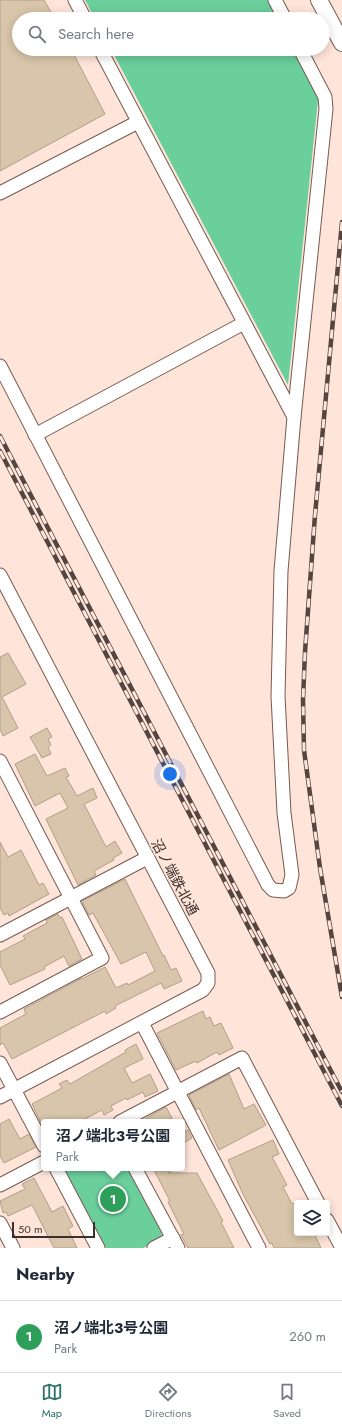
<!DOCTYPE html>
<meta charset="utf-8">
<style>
body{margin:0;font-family:Jost,"Noto Sans JP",sans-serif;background:#f6f6f7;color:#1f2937}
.controls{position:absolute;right:12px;bottom:12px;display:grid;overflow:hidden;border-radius:4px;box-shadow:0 2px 10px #0003}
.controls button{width:36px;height:36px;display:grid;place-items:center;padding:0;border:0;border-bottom:1px solid #e0e1e3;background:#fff;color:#1f2937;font:20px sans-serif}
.scale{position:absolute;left:12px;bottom:10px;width:83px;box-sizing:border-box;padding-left:4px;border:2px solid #3c2f2b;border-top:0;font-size:11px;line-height:14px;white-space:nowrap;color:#3c2f2b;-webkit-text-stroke:3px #ffe4da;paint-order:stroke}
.you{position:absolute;left:170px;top:774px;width:14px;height:14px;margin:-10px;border:3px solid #fff;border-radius:50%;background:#1a73e8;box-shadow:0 0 0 6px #1a73e833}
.badge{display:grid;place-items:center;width:26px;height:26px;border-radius:50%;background:#2b7269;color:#fff;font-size:13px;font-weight:700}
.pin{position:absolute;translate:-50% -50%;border:2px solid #fff;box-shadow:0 1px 4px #0006}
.popup{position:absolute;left:41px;top:1119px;width:144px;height:52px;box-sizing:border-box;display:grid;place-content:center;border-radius:4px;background:#fff;filter:drop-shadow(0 1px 3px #0005);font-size:13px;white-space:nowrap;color:#747a83}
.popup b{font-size:15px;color:#1f2937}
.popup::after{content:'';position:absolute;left:50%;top:100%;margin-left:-8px;border:8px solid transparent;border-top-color:#fff}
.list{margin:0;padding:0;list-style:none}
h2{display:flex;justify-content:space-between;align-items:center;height:52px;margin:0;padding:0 16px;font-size:17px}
h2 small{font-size:13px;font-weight:400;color:#747a83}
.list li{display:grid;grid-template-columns:26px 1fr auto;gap:12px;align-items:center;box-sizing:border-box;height:72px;padding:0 16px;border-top:1px solid #e0e1e3}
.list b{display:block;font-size:15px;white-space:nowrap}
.list p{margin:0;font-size:13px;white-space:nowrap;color:#747a83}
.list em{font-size:13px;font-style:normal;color:#747a83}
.icon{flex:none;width:22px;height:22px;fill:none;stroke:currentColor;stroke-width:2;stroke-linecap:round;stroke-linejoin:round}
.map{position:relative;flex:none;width:342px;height:1248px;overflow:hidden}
.search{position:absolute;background:#fff;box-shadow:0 2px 10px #0003;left:12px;right:12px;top:12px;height:44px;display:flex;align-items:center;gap:10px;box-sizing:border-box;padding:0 14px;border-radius:22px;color:#747a83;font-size:15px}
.sheet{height:124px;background:#fff}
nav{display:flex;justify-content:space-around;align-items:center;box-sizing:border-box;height:56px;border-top:1px solid #e0e1e3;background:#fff;font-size:11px;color:#747a83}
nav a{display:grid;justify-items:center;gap:2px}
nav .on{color:#2b7269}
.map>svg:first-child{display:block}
.green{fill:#6bcf9c}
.building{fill:#d8c5ab;stroke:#b19f86}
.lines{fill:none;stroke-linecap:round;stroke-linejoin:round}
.minor-casing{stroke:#775b50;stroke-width:15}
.major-casing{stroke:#775b50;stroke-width:18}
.minor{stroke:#fff;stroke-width:13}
.major{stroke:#fff;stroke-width:16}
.rail-casing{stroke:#544540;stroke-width:4.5}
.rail{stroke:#ffe4da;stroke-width:3;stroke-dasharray:9;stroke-linecap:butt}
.labels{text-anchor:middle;stroke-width:3.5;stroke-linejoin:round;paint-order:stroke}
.street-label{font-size:14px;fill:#3c2f2b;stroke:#ffe4da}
</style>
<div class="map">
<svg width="342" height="1248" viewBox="0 0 342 1248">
<rect width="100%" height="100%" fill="#ffe4da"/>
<g class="green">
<path d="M 85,0 L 271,0 L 281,19 L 95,19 Z"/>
<path d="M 111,49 L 297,49 L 319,91 L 288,385 Z"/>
<path d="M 63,1168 L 128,1168 L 162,1231 L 161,1239 L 143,1248 L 106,1248 Z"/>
</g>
<g class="building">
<path d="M 0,0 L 44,0 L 55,19 L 19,19 L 19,49 L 71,49 L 105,114 L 0,171 Z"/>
<path d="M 8,653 L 26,684 L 2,697 L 18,728 L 3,736 L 0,729 L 0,657 Z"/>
<path d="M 47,728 L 52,737 L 48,739 L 51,745 L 48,747 L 51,754 L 42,758 L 30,737 Z"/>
<path d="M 35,754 L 47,776 L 65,768 L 69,776 L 66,777 L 77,796 L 93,788 L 97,798 L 84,804 L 106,847 L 115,841 L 122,853 L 113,858 L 114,860 L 94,871 L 96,875 L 78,885 L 46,819 L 68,808 L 60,793 L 35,806 L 15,764 Z"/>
<path d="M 0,842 L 8,857 L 21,850 L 39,885 L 43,883 L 49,894 L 9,916 L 8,913 L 4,915 L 0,908 Z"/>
<path d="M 125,879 L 163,956 L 164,955 L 171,970 L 176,968 L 182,981 L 164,989 L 161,983 L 115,1006 L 116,1008 L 106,1014 L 105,1011 L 12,1059 L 3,1043 L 0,1045 L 0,1028 L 26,1014 L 24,1009 L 82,978 L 82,979 L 105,967 L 116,988 L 127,983 L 128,985 L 155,971 L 146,952 L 121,964 L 93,913 L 89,915 L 82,901 Z"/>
<path d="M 58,914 L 60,918 L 62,917 L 82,959 L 69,966 L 64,956 L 44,967 L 45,969 L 10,985 L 0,965 L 0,952 L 25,939 L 23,936 L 47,923 L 46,920 Z"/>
<path d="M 203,1011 L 206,1019 L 210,1017 L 214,1026 L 221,1023 L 233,1048 L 219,1055 L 217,1052 L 197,1063 L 196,1061 L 176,1070 L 157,1033 Z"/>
<path d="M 136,1044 L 143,1059 L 124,1068 L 132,1083 L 150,1074 L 158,1091 L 145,1097 L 143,1092 L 127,1100 L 126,1098 L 111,1106 L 113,1110 L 104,1115 L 102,1110 L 79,1122 L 44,1122 L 44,1129 L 32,1104 L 62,1088 L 59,1084 L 67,1080 L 70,1084 L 126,1052 L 125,1050 Z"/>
<path d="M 229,1074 L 244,1109 L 254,1104 L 266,1125 L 219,1150 L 199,1108 L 196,1110 L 189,1095 Z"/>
<path d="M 166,1107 L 172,1118 L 165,1122 L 140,1122 Z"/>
<path d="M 9,1119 L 20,1139 L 29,1134 L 36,1147 L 4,1163 L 0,1156 L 0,1124 Z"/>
<path d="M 188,1130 L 192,1138 L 182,1144 L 182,1133 Z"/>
<path d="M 273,1140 L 279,1154 L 272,1157 L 287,1185 L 283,1187 L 292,1204 L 297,1202 L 297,1233 L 314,1233 L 321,1248 L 274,1248 L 272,1243 L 270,1244 L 243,1194 L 228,1160 Z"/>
<path d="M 153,1168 L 177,1168 L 168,1173 L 197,1173 L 223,1221 L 221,1222 L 234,1248 L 188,1248 L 181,1235 L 184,1234 L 168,1202 L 170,1201 Z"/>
<path d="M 34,1178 L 52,1212 L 63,1206 L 73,1226 L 68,1229 L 77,1248 L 54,1248 L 32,1205 L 8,1216 L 6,1212 L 3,1213 L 0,1201 L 25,1189 L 22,1184 Z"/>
</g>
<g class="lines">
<defs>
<g id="minor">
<path d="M 75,0 L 85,19"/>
<path d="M 275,0 L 285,19"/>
<path d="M 100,49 L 294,417"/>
<path d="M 0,193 L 138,122"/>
<path d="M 0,366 L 268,885 L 273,890 L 284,891 L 289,888 L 292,875 L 284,813 L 278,696 L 281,571 L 294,417 L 326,109 L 325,97 L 300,49"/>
<path d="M 35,435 L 244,323"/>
<path d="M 0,575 L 208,973 L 208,983 L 203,990 L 0,1097"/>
<path d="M 0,761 L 102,958 L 0,1012"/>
<path d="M 0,935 L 147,858"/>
<path d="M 142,1023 L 259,1248"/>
<path d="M 0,1063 L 44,1146"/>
<path d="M 120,1122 L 242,1058 L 318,1203"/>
<path d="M 56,1168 L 98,1248"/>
<path d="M 135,1168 L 178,1248"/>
<path d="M 0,1185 L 44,1162"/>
<path d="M 327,1220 L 342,1248"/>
<path d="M 0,1223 L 13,1248"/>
<path d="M 154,1248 L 173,1238"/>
</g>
<path id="major" d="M 319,0 L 342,43"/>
</defs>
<use href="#minor" class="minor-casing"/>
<use href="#major" class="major-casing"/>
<use href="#minor" class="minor"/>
<use href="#major" class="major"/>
<defs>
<g id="rail">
<path d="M 342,222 L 315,515 L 305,652 L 303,700 L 304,750 L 320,868 L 342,997"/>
<path d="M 0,436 L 342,1092"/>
<path d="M 0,451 L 342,1106"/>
</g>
</defs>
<use href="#rail" class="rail-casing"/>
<use href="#rail" class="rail"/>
</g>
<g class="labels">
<g class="street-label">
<text transform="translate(175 877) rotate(62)" y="5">沼ノ端鉄北通</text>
</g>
</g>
</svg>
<div class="controls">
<button><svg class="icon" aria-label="layers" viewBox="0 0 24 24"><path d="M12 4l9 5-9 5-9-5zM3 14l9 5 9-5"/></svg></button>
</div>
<div class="scale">50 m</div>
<div class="you"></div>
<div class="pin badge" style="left:113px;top:1199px;background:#2e9e5b">1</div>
<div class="popup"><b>沼ノ端北3号公園</b>Park</div>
<div class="search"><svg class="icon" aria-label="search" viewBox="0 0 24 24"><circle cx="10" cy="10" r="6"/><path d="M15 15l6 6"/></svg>Search here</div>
</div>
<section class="sheet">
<h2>Nearby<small></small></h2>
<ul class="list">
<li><span class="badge" style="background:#2e9e5b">1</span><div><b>沼ノ端北3号公園</b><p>Park</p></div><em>260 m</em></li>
</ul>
</section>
<nav>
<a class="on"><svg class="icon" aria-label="map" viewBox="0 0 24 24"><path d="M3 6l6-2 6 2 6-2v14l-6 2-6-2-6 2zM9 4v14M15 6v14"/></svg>Map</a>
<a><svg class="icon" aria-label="directions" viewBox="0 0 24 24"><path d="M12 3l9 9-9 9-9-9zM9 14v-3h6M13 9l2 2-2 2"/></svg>Directions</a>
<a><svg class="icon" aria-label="saved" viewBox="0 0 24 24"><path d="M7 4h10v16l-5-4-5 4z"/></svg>Saved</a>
</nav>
